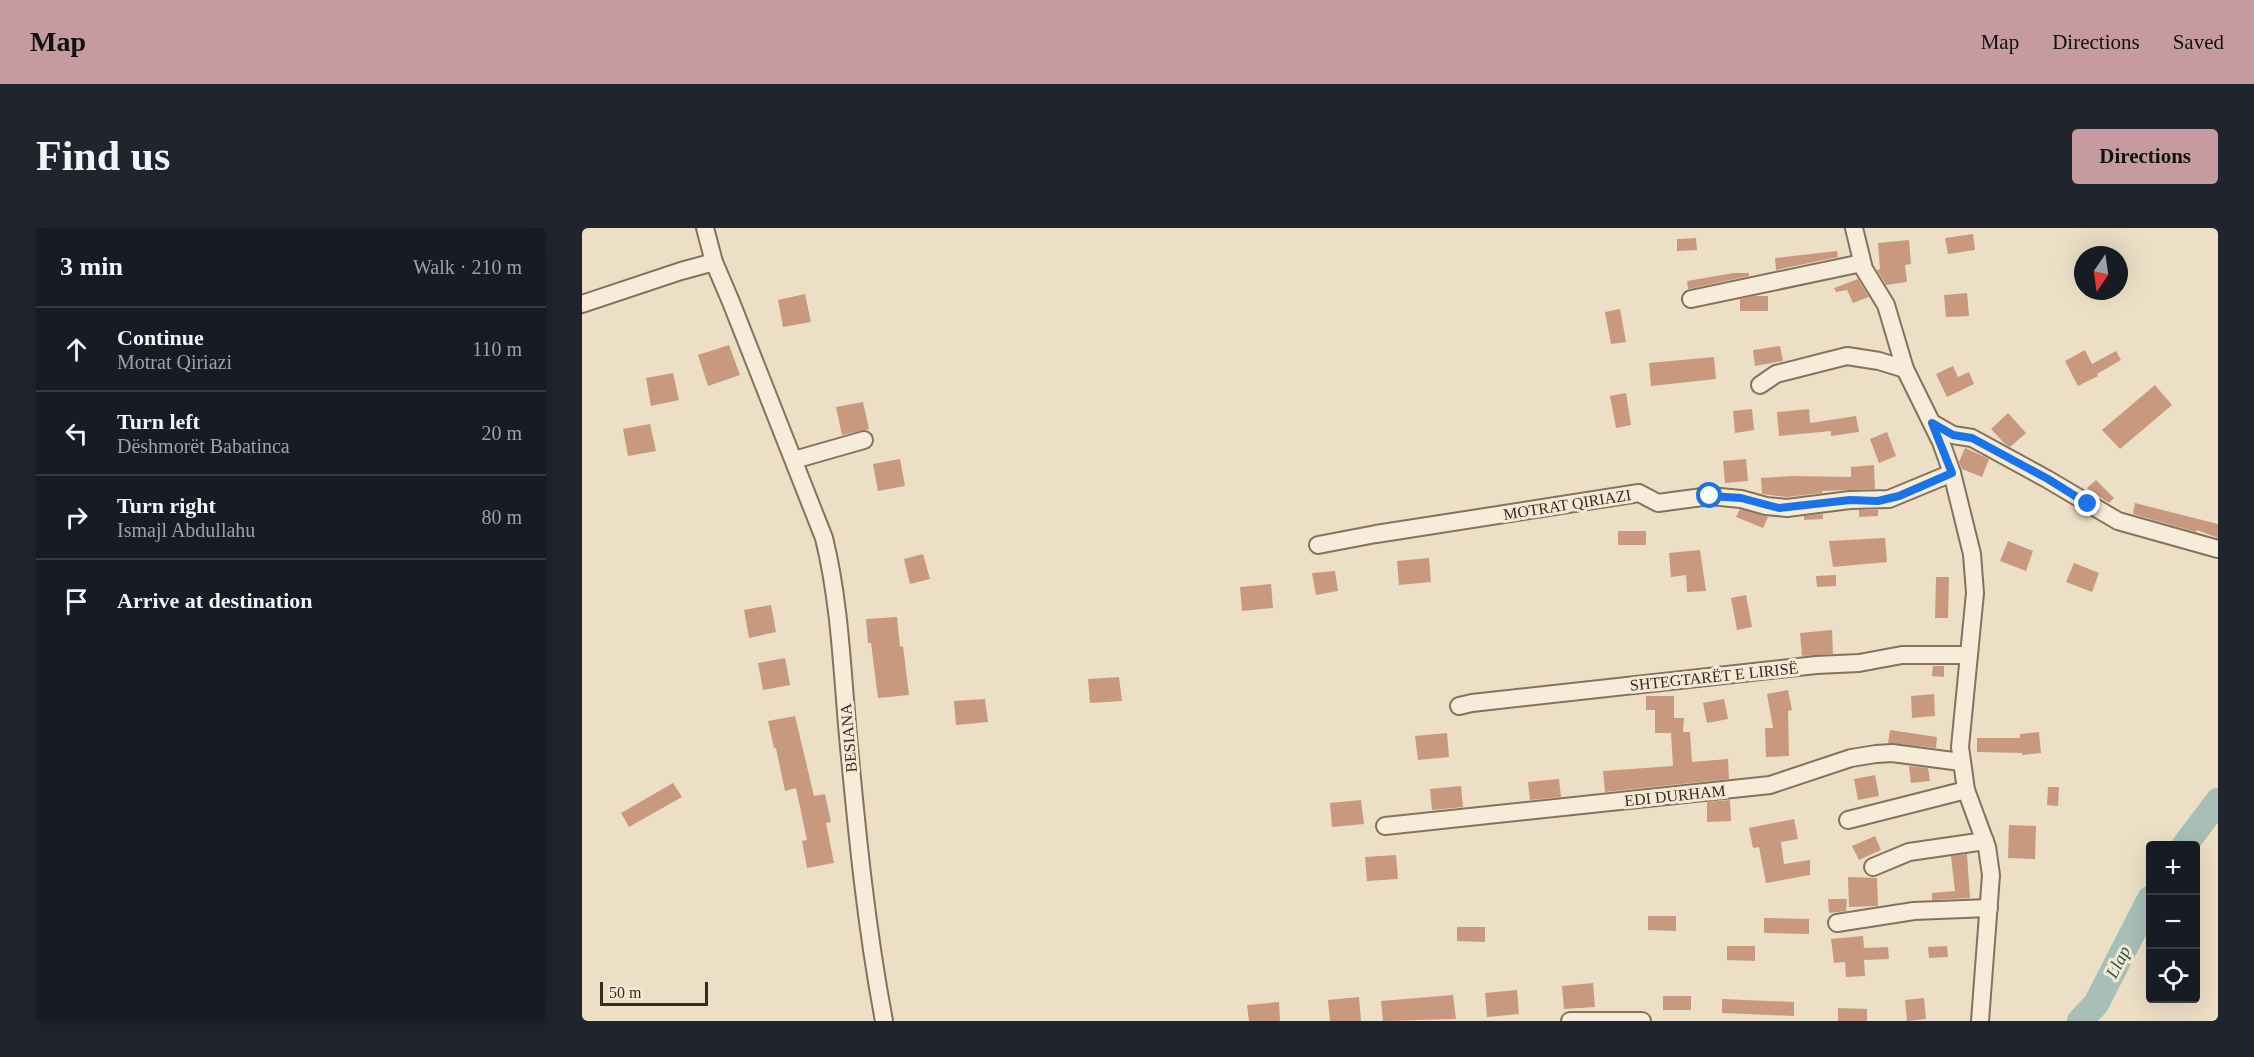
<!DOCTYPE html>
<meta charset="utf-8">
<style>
body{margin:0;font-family:"Times New Roman",serif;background:#20242c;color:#f1f3f6}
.controls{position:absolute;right:18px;bottom:18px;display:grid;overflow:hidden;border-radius:6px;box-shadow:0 6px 24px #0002}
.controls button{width:54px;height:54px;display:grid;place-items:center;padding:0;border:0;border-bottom:2px solid #363941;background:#171b24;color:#f1f3f6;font:30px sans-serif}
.compass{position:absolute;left:1492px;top:18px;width:54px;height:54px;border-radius:50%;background:#171b24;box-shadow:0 6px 24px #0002;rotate:193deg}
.scale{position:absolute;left:18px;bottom:15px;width:108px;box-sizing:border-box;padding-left:6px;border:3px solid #372a20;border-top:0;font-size:16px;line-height:21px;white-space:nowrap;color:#372a20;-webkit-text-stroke:4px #f4e9d5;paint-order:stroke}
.stop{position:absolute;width:18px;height:18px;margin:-14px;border:4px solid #1a73e8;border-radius:50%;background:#fff}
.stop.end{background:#1a73e8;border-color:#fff;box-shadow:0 2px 6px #0008}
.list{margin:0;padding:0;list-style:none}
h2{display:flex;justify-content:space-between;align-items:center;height:78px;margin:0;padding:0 24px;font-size:26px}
h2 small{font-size:20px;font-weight:400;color:#9ea1a6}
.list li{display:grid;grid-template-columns:39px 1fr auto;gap:18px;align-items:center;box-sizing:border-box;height:84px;padding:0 24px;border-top:2px solid #363941}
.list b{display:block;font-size:22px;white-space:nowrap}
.list p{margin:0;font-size:20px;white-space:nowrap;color:#9ea1a6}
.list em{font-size:20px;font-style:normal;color:#9ea1a6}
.icon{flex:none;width:33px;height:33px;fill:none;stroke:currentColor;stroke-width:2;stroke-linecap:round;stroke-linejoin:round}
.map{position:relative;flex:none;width:1636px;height:793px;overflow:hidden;border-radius:6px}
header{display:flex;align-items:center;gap:36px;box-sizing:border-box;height:84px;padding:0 30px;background:#c69b9f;color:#111}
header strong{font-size:28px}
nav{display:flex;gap:33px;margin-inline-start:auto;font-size:21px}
.intro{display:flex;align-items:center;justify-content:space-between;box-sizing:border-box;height:144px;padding:0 36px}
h1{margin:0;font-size:42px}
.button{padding:15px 27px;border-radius:6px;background:#c69b9f;color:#111;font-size:21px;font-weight:700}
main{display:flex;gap:36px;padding:0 36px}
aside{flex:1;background:#171b24;border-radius:6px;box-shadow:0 6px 24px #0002}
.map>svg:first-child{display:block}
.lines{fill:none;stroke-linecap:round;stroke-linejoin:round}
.river{stroke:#a7bfb7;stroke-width:26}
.building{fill:#c8997e}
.minor-casing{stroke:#86715d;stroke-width:20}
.minor{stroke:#f7ecd9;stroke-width:16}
.route{stroke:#1a73e8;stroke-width:8}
.labels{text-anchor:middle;stroke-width:6;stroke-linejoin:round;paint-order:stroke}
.street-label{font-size:16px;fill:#372a20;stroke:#f4e9d5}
.water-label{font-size:18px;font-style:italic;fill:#305652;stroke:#f4e9d5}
</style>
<header>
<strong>Map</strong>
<nav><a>Map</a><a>Directions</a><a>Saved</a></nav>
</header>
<div class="intro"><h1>Find us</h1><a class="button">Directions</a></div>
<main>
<aside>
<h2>3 min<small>Walk · 210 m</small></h2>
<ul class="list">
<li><svg class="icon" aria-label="ahead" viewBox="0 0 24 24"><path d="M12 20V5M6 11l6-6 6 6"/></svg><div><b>Continue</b><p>Motrat Qiriazi</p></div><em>110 m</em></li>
<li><svg class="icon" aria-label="left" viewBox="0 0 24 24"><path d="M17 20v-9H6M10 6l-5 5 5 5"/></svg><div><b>Turn left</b><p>Dëshmorët Babatinca</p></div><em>20 m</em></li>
<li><svg class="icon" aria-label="right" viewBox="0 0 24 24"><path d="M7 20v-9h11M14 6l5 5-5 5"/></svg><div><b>Turn right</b><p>Ismajl Abdullahu</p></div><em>80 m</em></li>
<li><svg class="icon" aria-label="arrive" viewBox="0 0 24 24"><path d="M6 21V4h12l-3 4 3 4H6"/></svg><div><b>Arrive at destination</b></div></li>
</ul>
</aside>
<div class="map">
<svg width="1636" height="793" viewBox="0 0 1636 793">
<rect width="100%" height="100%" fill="#ecdfc6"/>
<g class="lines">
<g class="river">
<path d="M 1602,618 L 1636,573"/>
<path d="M 1498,793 L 1514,776 L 1568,671"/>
</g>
</g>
<g class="building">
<path d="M 1391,6 L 1393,22 L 1366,26 L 1363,10 Z"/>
<path d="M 1114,10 L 1115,22 L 1095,23 L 1095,11 Z"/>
<path d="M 1327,12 L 1329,36 L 1323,37 L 1325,54 L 1304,57 L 1295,42 L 1298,41 L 1296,15 Z"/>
<path d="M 1255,23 L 1256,29 L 1194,42 L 1193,30 Z"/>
<path d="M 1152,45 L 1167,45 L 1167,48 L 1106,61 L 1105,53 Z"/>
<path d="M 1276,51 L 1287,69 L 1271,75 L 1265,62 L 1254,64 L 1252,60 Z"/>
<path d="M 1385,65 L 1387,88 L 1364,89 L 1362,67 Z"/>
<path d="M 223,66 L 229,94 L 201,99 L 196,72 Z"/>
<path d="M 1173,68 L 1186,68 L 1186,83 L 1158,83 L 1158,71 Z"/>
<path d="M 1038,81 L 1044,114 L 1029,116 L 1023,84 Z"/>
<path d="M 147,117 L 158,147 L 126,158 L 116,127 Z"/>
<path d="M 1198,118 L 1201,133 L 1173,138 L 1171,122 Z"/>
<path d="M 1503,122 L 1510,136 L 1534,123 L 1539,132 L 1515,146 L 1516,148 L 1496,158 L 1483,133 Z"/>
<path d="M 1132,129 L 1134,151 L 1069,158 L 1067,135 Z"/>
<path d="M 1371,138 L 1376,149 L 1387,144 L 1392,156 L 1365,169 L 1354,146 Z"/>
<path d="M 91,145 L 97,172 L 69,178 L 64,150 Z"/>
<path d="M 1573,157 L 1590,177 L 1538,221 L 1520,202 Z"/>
<path d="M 1044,165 L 1049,197 L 1034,200 L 1028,168 Z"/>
<path d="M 281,174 L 287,201 L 260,207 L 254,179 Z"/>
<path d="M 1170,181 L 1172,202 L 1153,205 L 1151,183 Z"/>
<path d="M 1227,181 L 1228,195 L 1274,188 L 1277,204 L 1249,208 L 1249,203 L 1197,208 L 1195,184 Z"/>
<path d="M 1426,185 L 1444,205 L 1428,219 L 1422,215 L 1409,201 Z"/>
<path d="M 68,196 L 74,223 L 46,228 L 41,201 Z"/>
<path d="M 1305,204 L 1314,228 L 1297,235 L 1288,211 Z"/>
<path d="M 1383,220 L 1407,231 L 1400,249 L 1380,241 L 1377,234 Z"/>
<path d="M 318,231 L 323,258 L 296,263 L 291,236 Z"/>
<path d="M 1164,231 L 1166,253 L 1143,255 L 1141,233 Z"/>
<path d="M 1292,237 L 1293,261 L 1240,263 L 1240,265 L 1205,269 L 1180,266 L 1179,250 L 1210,248 L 1269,249 L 1269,239 Z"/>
<path d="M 1514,252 L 1532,270 L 1527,275 L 1505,260 Z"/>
<path d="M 1553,275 L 1636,296 L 1636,310 L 1615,302 L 1614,304 L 1551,286 Z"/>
<path d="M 1158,281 L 1186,289 L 1181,300 L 1154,289 Z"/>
<path d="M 1277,282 L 1296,282 L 1296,288 L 1277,289 Z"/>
<path d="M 1241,286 L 1241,291 L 1222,292 L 1222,288 Z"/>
<rect x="1036" y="303" width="28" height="14"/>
<path d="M 1303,310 L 1305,334 L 1251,339 L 1247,313 Z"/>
<path d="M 1426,313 L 1451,323 L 1444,343 L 1418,333 Z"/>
<path d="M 1118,322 L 1124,363 L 1105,364 L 1104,347 L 1089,349 L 1087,325 Z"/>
<path d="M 341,326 L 348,351 L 328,356 L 322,331 Z"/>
<path d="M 847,330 L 849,354 L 817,357 L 815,333 Z"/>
<path d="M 1492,335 L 1517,345 L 1510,364 L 1484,354 Z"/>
<path d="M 753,343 L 756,363 L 734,367 L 730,345 Z"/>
<path d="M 1254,347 L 1254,358 L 1235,359 L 1234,348 Z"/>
<path d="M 1354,349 L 1367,349 L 1366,390 L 1353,390 Z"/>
<path d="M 689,356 L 691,380 L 660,383 L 658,359 Z"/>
<path d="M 1164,367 L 1170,399 L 1155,402 L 1149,370 Z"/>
<path d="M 189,377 L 194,404 L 167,410 L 162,382 Z"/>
<path d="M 315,389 L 318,419 L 321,418 L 327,467 L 296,470 L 289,415 L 286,415 L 284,391 Z"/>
<path d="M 1250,402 L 1251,426 L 1220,428 L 1218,405 Z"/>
<path d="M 203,430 L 208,457 L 181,462 L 176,435 Z"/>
<path d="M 1351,438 L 1362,438 L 1362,449 L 1350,448 Z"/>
<path d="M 537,449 L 540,473 L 508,475 L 506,451 Z"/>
<path d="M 1206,462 L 1210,482 L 1206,483 L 1207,528 L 1184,529 L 1183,500 L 1191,500 L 1185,466 Z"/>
<path d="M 1352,466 L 1353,488 L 1330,490 L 1329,468 Z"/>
<path d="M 1064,468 L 1092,468 L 1092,490 L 1102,490 L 1101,504 L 1108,504 L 1110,534 L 1146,531 L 1147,551 L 1023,564 L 1021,543 L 1091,538 L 1089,505 L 1073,505 L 1073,482 L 1064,482 Z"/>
<path d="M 403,471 L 406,494 L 374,497 L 372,473 Z"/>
<path d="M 1142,471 L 1146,491 L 1125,495 L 1121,475 Z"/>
<path d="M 213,488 L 232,568 L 243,566 L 249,594 L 244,595 L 252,635 L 225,640 L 220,613 L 225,612 L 214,560 L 203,563 L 194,520 L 192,520 L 186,493 Z"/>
<path d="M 1308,502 L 1355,509 L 1354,520 L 1306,515 Z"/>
<path d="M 1457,504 L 1459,525 L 1440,527 L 1440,525 L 1395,524 L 1395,510 L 1438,510 L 1438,506 Z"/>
<path d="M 865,505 L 867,529 L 836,532 L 833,508 Z"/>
<path d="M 1327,538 L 1346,540 L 1348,553 L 1329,555 Z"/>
<path d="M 1293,547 L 1297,568 L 1276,572 L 1272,551 Z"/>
<path d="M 977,551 L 979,569 L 948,572 L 946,554 Z"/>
<path d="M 91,555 L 100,569 L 47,599 L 39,585 Z"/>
<path d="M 879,558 L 881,579 L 850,582 L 848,561 Z"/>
<path d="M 1466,559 L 1477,559 L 1476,578 L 1465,577 Z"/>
<path d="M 779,572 L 782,596 L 750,599 L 748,575 Z"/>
<path d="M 1148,572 L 1149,593 L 1125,594 L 1125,574 Z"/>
<path d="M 1212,591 L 1216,611 L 1199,614 L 1202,636 L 1228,632 L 1228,647 L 1184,655 L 1177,619 L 1171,620 L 1167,600 Z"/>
<path d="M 1427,597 L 1454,598 L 1453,631 L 1426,630 Z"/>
<path d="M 1293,608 L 1299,622 L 1277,632 L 1270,618 Z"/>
<path d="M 1385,626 L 1388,670 L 1350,672 L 1350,665 L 1373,663 L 1369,628 Z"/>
<path d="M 814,627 L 816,651 L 785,653 L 783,629 Z"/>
<path d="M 1266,649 L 1295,650 L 1296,678 L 1267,679 Z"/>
<path d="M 1246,671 L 1265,671 L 1264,683 L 1247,685 Z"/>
<path d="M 1066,688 L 1094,688 L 1094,703 L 1066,702 Z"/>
<path d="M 1182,690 L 1227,691 L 1227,706 L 1182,705 Z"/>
<path d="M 875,699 L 903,699 L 903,714 L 875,713 Z"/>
<path d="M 1281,708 L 1282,720 L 1306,719 L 1307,731 L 1282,732 L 1283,748 L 1264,749 L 1263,734 L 1252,735 L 1249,711 Z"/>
<path d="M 1145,718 L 1173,718 L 1173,733 L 1145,732 Z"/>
<path d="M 1365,718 L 1366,729 L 1347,730 L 1346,719 Z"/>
<path d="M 1011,755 L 1013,779 L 982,781 L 980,758 Z"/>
<path d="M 935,762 L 937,786 L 905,789 L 903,765 Z"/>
<path d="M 871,767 L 874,791 L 801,793 L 799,773 Z"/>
<rect x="1081" y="768" width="28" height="14"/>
<path d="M 777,769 L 779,793 L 748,793 L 746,772 Z"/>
<path d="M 1342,770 L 1344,791 L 1325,793 L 1323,772 Z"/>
<path d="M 1140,771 L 1212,774 L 1212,788 L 1140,785 Z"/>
<path d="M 697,774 L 698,793 L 667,793 L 665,777 Z"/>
<path d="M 1256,780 L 1285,781 L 1285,793 L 1256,793 Z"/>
</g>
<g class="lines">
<defs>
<g id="minor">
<path d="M 123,0 L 132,34 L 149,74 L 242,310 C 258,375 260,442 266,508 C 275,605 284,698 302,793"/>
<path d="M 1272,0 L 1282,41 L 1304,77 L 1323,141 L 1359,214 L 1370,245 L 1390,326 L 1393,365 L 1378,519 L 1384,562 L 1405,619 L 1409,647 L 1398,793"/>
<path d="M 1109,71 L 1280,35"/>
<path d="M 0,76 L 99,43 L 132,34"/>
<path d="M 1178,157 L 1194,146 L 1265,128 L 1297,133 L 1323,141"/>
<path d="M 1350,195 L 1371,207 L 1390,210 L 1465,251 L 1536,293 L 1636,321"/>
<path d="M 212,232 L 282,212"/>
<path d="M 736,317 L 794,306 L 1057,265 L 1076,275 L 1128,268 L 1159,271 L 1184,278 L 1205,280 L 1268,272 L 1307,271 L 1370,245"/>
<path d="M 877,478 L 890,475 L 1234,437 L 1277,435 L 1320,427 L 1387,427"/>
<path d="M 1266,592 L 1384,562"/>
<path d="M 803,598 L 1188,557 L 1269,530 L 1294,526 L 1310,525 L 1379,534"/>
<path d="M 1291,639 L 1327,624 L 1403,613"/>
<path d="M 1255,695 L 1332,683 L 1407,680"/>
<path d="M 988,793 L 1060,793"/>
</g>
</defs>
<use href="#minor" class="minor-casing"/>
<use href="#minor" class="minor"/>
</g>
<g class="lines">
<path class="route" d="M 1128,268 L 1159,270 L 1197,280 L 1268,272 L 1296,273 L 1317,268 L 1370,245 L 1350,195 L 1371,207 L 1390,210 L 1466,251 L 1506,276"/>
</g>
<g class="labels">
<g class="street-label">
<text transform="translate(985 276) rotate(-9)" y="6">MOTRAT QIRIAZI</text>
<text transform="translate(1132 448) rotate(-6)" y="6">SHTEGTARËT E LIRISË</text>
<text transform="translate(266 510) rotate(-95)" y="6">BESIANA</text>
<text transform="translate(1093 567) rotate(-6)" y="6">EDI DURHAM</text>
</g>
<g class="water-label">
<text transform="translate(1536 734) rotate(-63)" y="6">Llap</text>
</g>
</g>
</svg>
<div class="controls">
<button>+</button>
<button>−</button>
<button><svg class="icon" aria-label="locate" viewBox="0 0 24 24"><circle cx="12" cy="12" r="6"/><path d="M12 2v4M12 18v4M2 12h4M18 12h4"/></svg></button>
</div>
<svg class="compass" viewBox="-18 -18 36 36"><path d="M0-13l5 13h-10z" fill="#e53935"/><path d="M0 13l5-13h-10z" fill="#9ea1a6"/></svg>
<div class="scale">50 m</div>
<div class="stop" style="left:1128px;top:268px"></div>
<div class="stop end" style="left:1506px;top:276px"></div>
</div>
</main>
